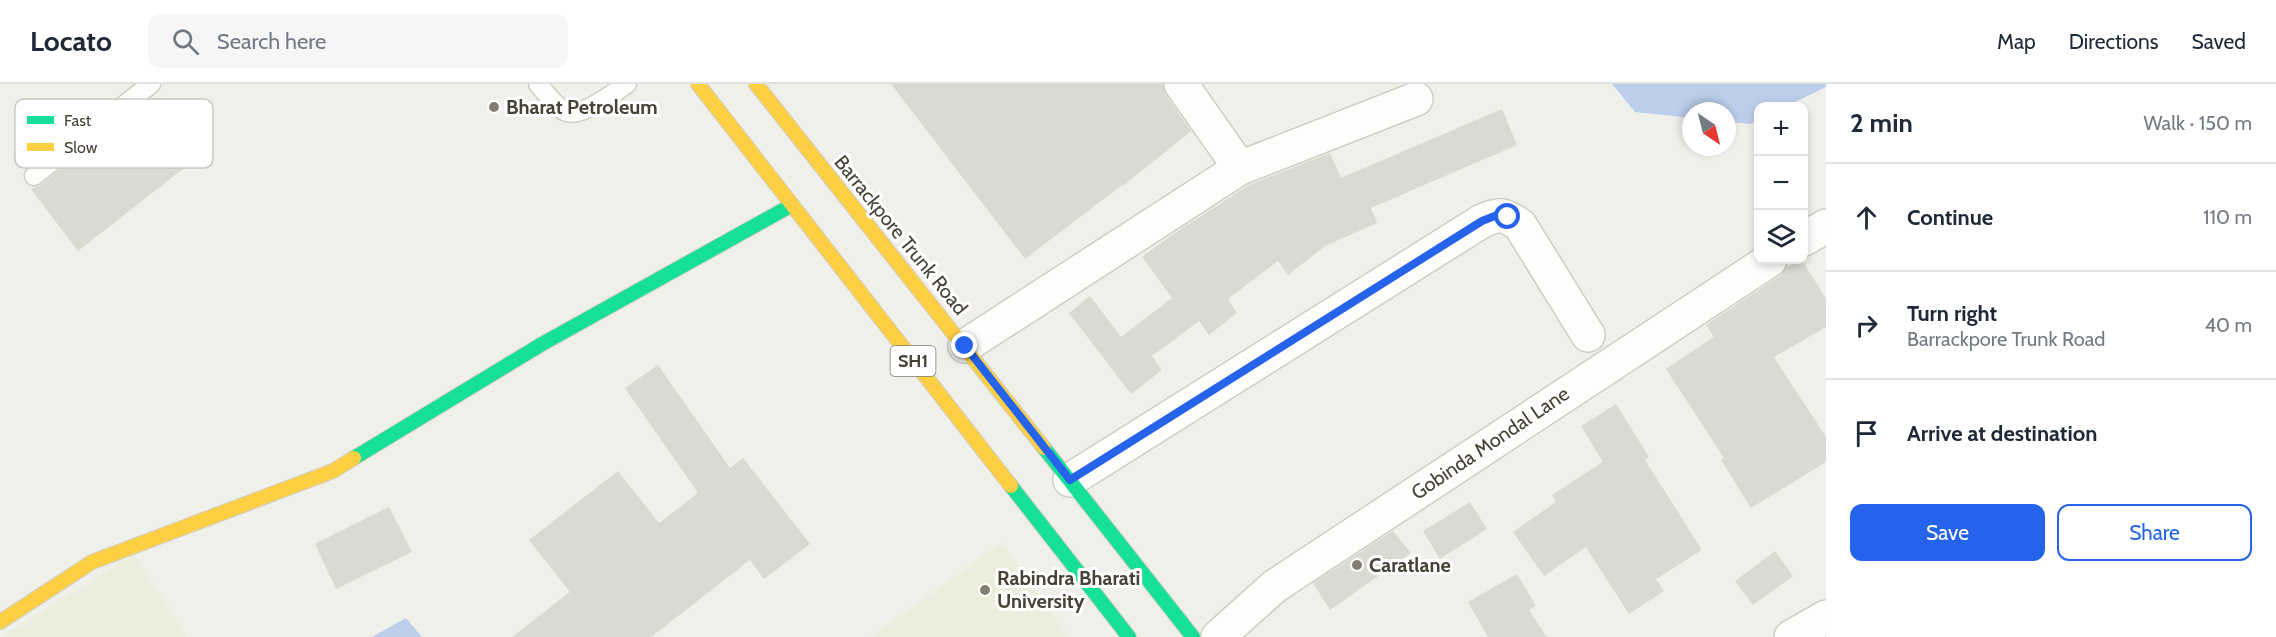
<!DOCTYPE html>
<meta charset="utf-8">
<style>
body{margin:0;font-family:Cabin,sans-serif;background:#f6f6f7;color:#1f2937}
.controls{position:absolute;right:18px;top:18px;display:grid;overflow:hidden;border-radius:12px;box-shadow:0 3px 9px #0003}
.controls button{width:54px;height:54px;display:grid;place-items:center;padding:0;border:0;border-bottom:2px solid #e0e1e3;background:#fff;color:#1f2937;font:30px sans-serif}
.compass{position:absolute;left:1682px;top:18px;width:54px;height:54px;border-radius:50%;background:#fff;box-shadow:0 3px 9px #0003;rotate:145deg}
.stop{position:absolute;width:18px;height:18px;margin:-14px;border:4px solid #2563eb;border-radius:50%;background:#fff}
.stop.end{background:#2563eb;border-color:#fff;box-shadow:0 2px 6px #0008}
.list{margin:0;padding:0;list-style:none}
h2{display:flex;justify-content:space-between;align-items:center;height:78px;margin:0;padding:0 24px;font-size:26px}
h2 small{font-size:20px;font-weight:400;color:#747a83}
.list li{display:grid;grid-template-columns:39px 1fr auto;gap:18px;align-items:center;box-sizing:border-box;height:108px;padding:0 24px;border-top:2px solid #e0e1e3}
.list b{display:block;font-size:22px;white-space:nowrap}
.list p{margin:0;font-size:20px;white-space:nowrap;color:#747a83}
.list em{font-size:20px;font-style:normal;color:#747a83}
.actions{display:flex;gap:12px;padding:18px 24px}
.actions a{flex:1;padding:14px 0;border:2px solid #2563eb;border-radius:12px;text-align:center;font-size:21px;color:#2563eb}
.actions .main{background:#2563eb;color:#fff}
.icon{flex:none;width:33px;height:33px;fill:none;stroke:currentColor;stroke-width:2;stroke-linecap:round;stroke-linejoin:round}
.map{position:relative;flex:none;width:1826px;height:553px;overflow:hidden}
header{display:flex;align-items:center;gap:36px;box-sizing:border-box;height:84px;padding:0 30px;background:#fff;border-bottom:2px solid #e0e1e3}
header strong{font-size:28px}
nav{display:flex;gap:33px;margin-inline-start:auto;font-size:21px}
.search{width:420px;height:54px;background:#f6f6f7;display:flex;align-items:center;gap:15px;box-sizing:border-box;padding:0 21px;border-radius:12px;color:#747a83;font-size:22px}
main{display:flex}
aside{flex:1;background:#fff}
.map>svg:first-child{display:block}
.education{fill:#ededdd}
.water{fill:#bcceec}
.building{fill:#dad9d2}
.lines{fill:none;stroke-linecap:round;stroke-linejoin:round}
.lane-casing{stroke:#cecec7;stroke-width:21}
.street-casing{stroke:#cecec7;stroke-width:36}
.fast-casing{stroke:#cecec1;stroke-width:16}
.slow-casing{stroke:#cecec1;stroke-width:16}
.lane{stroke:#fdfdfc;stroke-width:18}
.street{stroke:#fdfdfc;stroke-width:33}
.fast{stroke:#16e098;stroke-width:14}
.slow{stroke:#ffcf43;stroke-width:14}
.route{stroke:#2563eb;stroke-width:8}
.poi-dot{fill:#828075;stroke:#fff;stroke-width:2}
.labels{text-anchor:middle;stroke-width:6;stroke-linejoin:round;paint-order:stroke}
.shield{fill:#fff;stroke:#7e7b72;stroke-width:1.5}
.shield-label{font-size:18px;font-weight:bold;fill:#464336}
.poi-label{font-size:20px;font-weight:bold;fill:#464336;stroke:#fff;text-anchor:start}
.street-label{font-size:20px;fill:#464336;stroke:#fff}
.key{fill:#fff;stroke:#c8c7c3;stroke-width:1.5}
.key-label{font-size:16px;fill:#464336}
</style>
<header>
<strong>Locato</strong>
<div class="search"><svg class="icon" aria-label="search" viewBox="0 0 24 24"><circle cx="10" cy="10" r="6"/><path d="M15 15l6 6"/></svg>Search here</div>
<nav><a>Map</a><a>Directions</a><a>Saved</a></nav>
</header>
<main>
<div class="map">
<svg width="1826" height="553" viewBox="0 0 1826 553">
<rect width="100%" height="100%" fill="#f0f0ea"/>
<g class="education">
<path d="M 1001,459 L 1069,553 L 871,553 Z"/>
<path d="M 134,470 L 187,553 L 2,553 Z"/>
</g>
<g class="water">
<path d="M 1612,0 L 1826,0 L 1826,3 L 1787,22 L 1758,22 L 1758,36 L 1750,40 L 1727,38 L 1727,27 L 1691,27 L 1691,34 L 1635,28 Z"/>
<path d="M 406,534 L 422,553 L 372,553 Z"/>
</g>
<g class="building">
<path d="M 891,0 L 1163,0 L 1166,11 L 1191,47 L 1123,102 L 1122,101 L 1025,175 Z"/>
<path d="M 147,17 L 193,77 L 78,167 L 31,105 L 41,101 Z"/>
<path d="M 1502,25 L 1517,61 L 1371,124 L 1377,139 L 1325,162 L 1288,191 L 1278,177 L 1228,215 L 1237,229 L 1209,251 L 1199,237 L 1152,272 L 1162,286 L 1131,310 L 1069,229 L 1090,212 L 1121,253 L 1172,214 L 1142,173 L 1172,151 L 1249,101 L 1330,69 L 1341,94 Z"/>
<path d="M 1800,176 L 1802,176 L 1826,215 L 1826,243 L 1774,273 L 1826,353 L 1826,378 L 1751,424 L 1721,376 L 1724,374 L 1666,285 L 1714,253 L 1706,241 L 1780,192 L 1787,183 Z"/>
<path d="M 658,281 L 730,384 L 743,374 L 810,460 L 764,495 L 750,476 L 651,553 L 512,553 L 570,508 L 529,456 L 618,387 L 659,439 L 698,409 L 625,304 Z"/>
<path d="M 1616,320 L 1649,373 L 1645,376 L 1702,466 L 1656,495 L 1664,507 L 1629,530 L 1586,463 L 1544,492 L 1513,448 L 1556,418 L 1552,411 L 1603,378 L 1581,342 Z"/>
<path d="M 1470,418 L 1487,445 L 1440,475 L 1423,447 Z"/>
<path d="M 389,423 L 412,468 L 336,505 L 315,460 Z"/>
<path d="M 1393,447 L 1411,469 L 1330,526 L 1313,499 Z"/>
<path d="M 1775,467 L 1793,492 L 1753,521 L 1735,497 Z"/>
<path d="M 1517,490 L 1536,522 L 1529,526 L 1547,553 L 1488,553 L 1468,518 Z"/>
</g>
<g class="lines">
<defs>
<g id="lane">
<path d="M 538,0 C 545,8 555,22 564,27 C 580,36 614,8 627,0"/>
<path d="M 34,92 L 151,0"/>
</g>
<g id="street">
<path d="M 1181,0 L 1240,84"/>
<path d="M 1804,155 L 1826,142"/>
<path d="M 965,262 L 1240,84 L 1416,15"/>
<path d="M 1070,396 L 1482,137 C 1500,129 1504,130 1520,141 L 1588,251"/>
<path d="M 1218,553 L 1275,502 L 1770,176"/>
<path d="M 1791,553 L 1826,533"/>
</g>
<g id="fast">
<path d="M 1044,364 L 1193,553"/>
<path d="M 354,374 L 542,260 L 792,121"/>
<path d="M 1011,402 L 1129,553"/>
</g>
<g id="slow">
<path d="M 698,0 L 1011,402"/>
<path d="M 756,0 L 1044,364"/>
<path d="M 0,538 L 92,478 L 333,387 L 354,374"/>
</g>
</defs>
<use href="#lane" class="lane-casing"/>
<use href="#street" class="street-casing"/>
<use href="#fast" class="fast-casing"/>
<use href="#slow" class="slow-casing"/>
<use href="#lane" class="lane"/>
<use href="#street" class="street"/>
<use href="#fast" class="fast"/>
<use href="#slow" class="slow"/>
</g>
<g class="lines">
<path class="route" d="M 965,262 L 1070,396 L 1482,137 L 1497,131 L 1508,133"/>
</g>
<g class="poi-dot">
<circle cx="494" cy="23" r="6"/>
<circle cx="1357" cy="481" r="6"/>
<circle cx="985" cy="506" r="6"/>
</g>
<g class="labels">
<rect class="shield" x="890.5" y="262" width="45" height="30" rx="4.5"/>
<g class="shield-label">
<text x="913" y="283">SH1</text>
</g>
<g class="poi-label">
<text x="506" y="30">Bharat Petroleum</text>
<text x="1369" y="488">Caratlane</text>
<text x="997" y="501">Rabindra Bharati<tspan x="997" dy="23">University</tspan></text>
</g>
<g class="street-label">
<text transform="translate(901 151) rotate(51)" y="7">Barrackpore Trunk Road</text>
<text transform="translate(1490 359) rotate(-34)" y="7">Gobinda Mondal Lane</text>
</g>
</g>
<rect x="15" y="15" width="198" height="69" rx="9" class="key"/>
<rect x="27" y="32" width="27" height="8" fill="#16e098"/>
<rect x="27" y="59" width="27" height="8" fill="#ffcf43"/>
<g class="key-label">
<text x="64" y="42">Fast</text>
<text x="64" y="69">Slow</text>
</g>
</svg>
<div class="controls">
<button>+</button>
<button>−</button>
<button><svg class="icon" aria-label="layers" viewBox="0 0 24 24"><path d="M12 4l9 5-9 5-9-5zM3 14l9 5 9-5"/></svg></button>
</div>
<svg class="compass" viewBox="-18 -18 36 36"><path d="M0-13l5 13h-10z" fill="#e53935"/><path d="M0 13l5-13h-10z" fill="#747a83"/></svg>
<div class="stop" style="left:1508px;top:133px"></div>
<div class="stop end" style="left:965px;top:262px"></div>
</div>
<aside>
<h2>2 min<small>Walk · 150 m</small></h2>
<ul class="list">
<li><svg class="icon" aria-label="ahead" viewBox="0 0 24 24"><path d="M12 20V5M6 11l6-6 6 6"/></svg><div><b>Continue</b></div><em>110 m</em></li>
<li><svg class="icon" aria-label="right" viewBox="0 0 24 24"><path d="M7 20v-9h11M14 6l5 5-5 5"/></svg><div><b>Turn right</b><p>Barrackpore Trunk Road</p></div><em>40 m</em></li>
<li><svg class="icon" aria-label="arrive" viewBox="0 0 24 24"><path d="M6 21V4h12l-3 4 3 4H6"/></svg><div><b>Arrive at destination</b></div></li>
</ul>
<div class="actions"><a class="main">Save</a><a>Share</a></div>
</aside>
</main>
